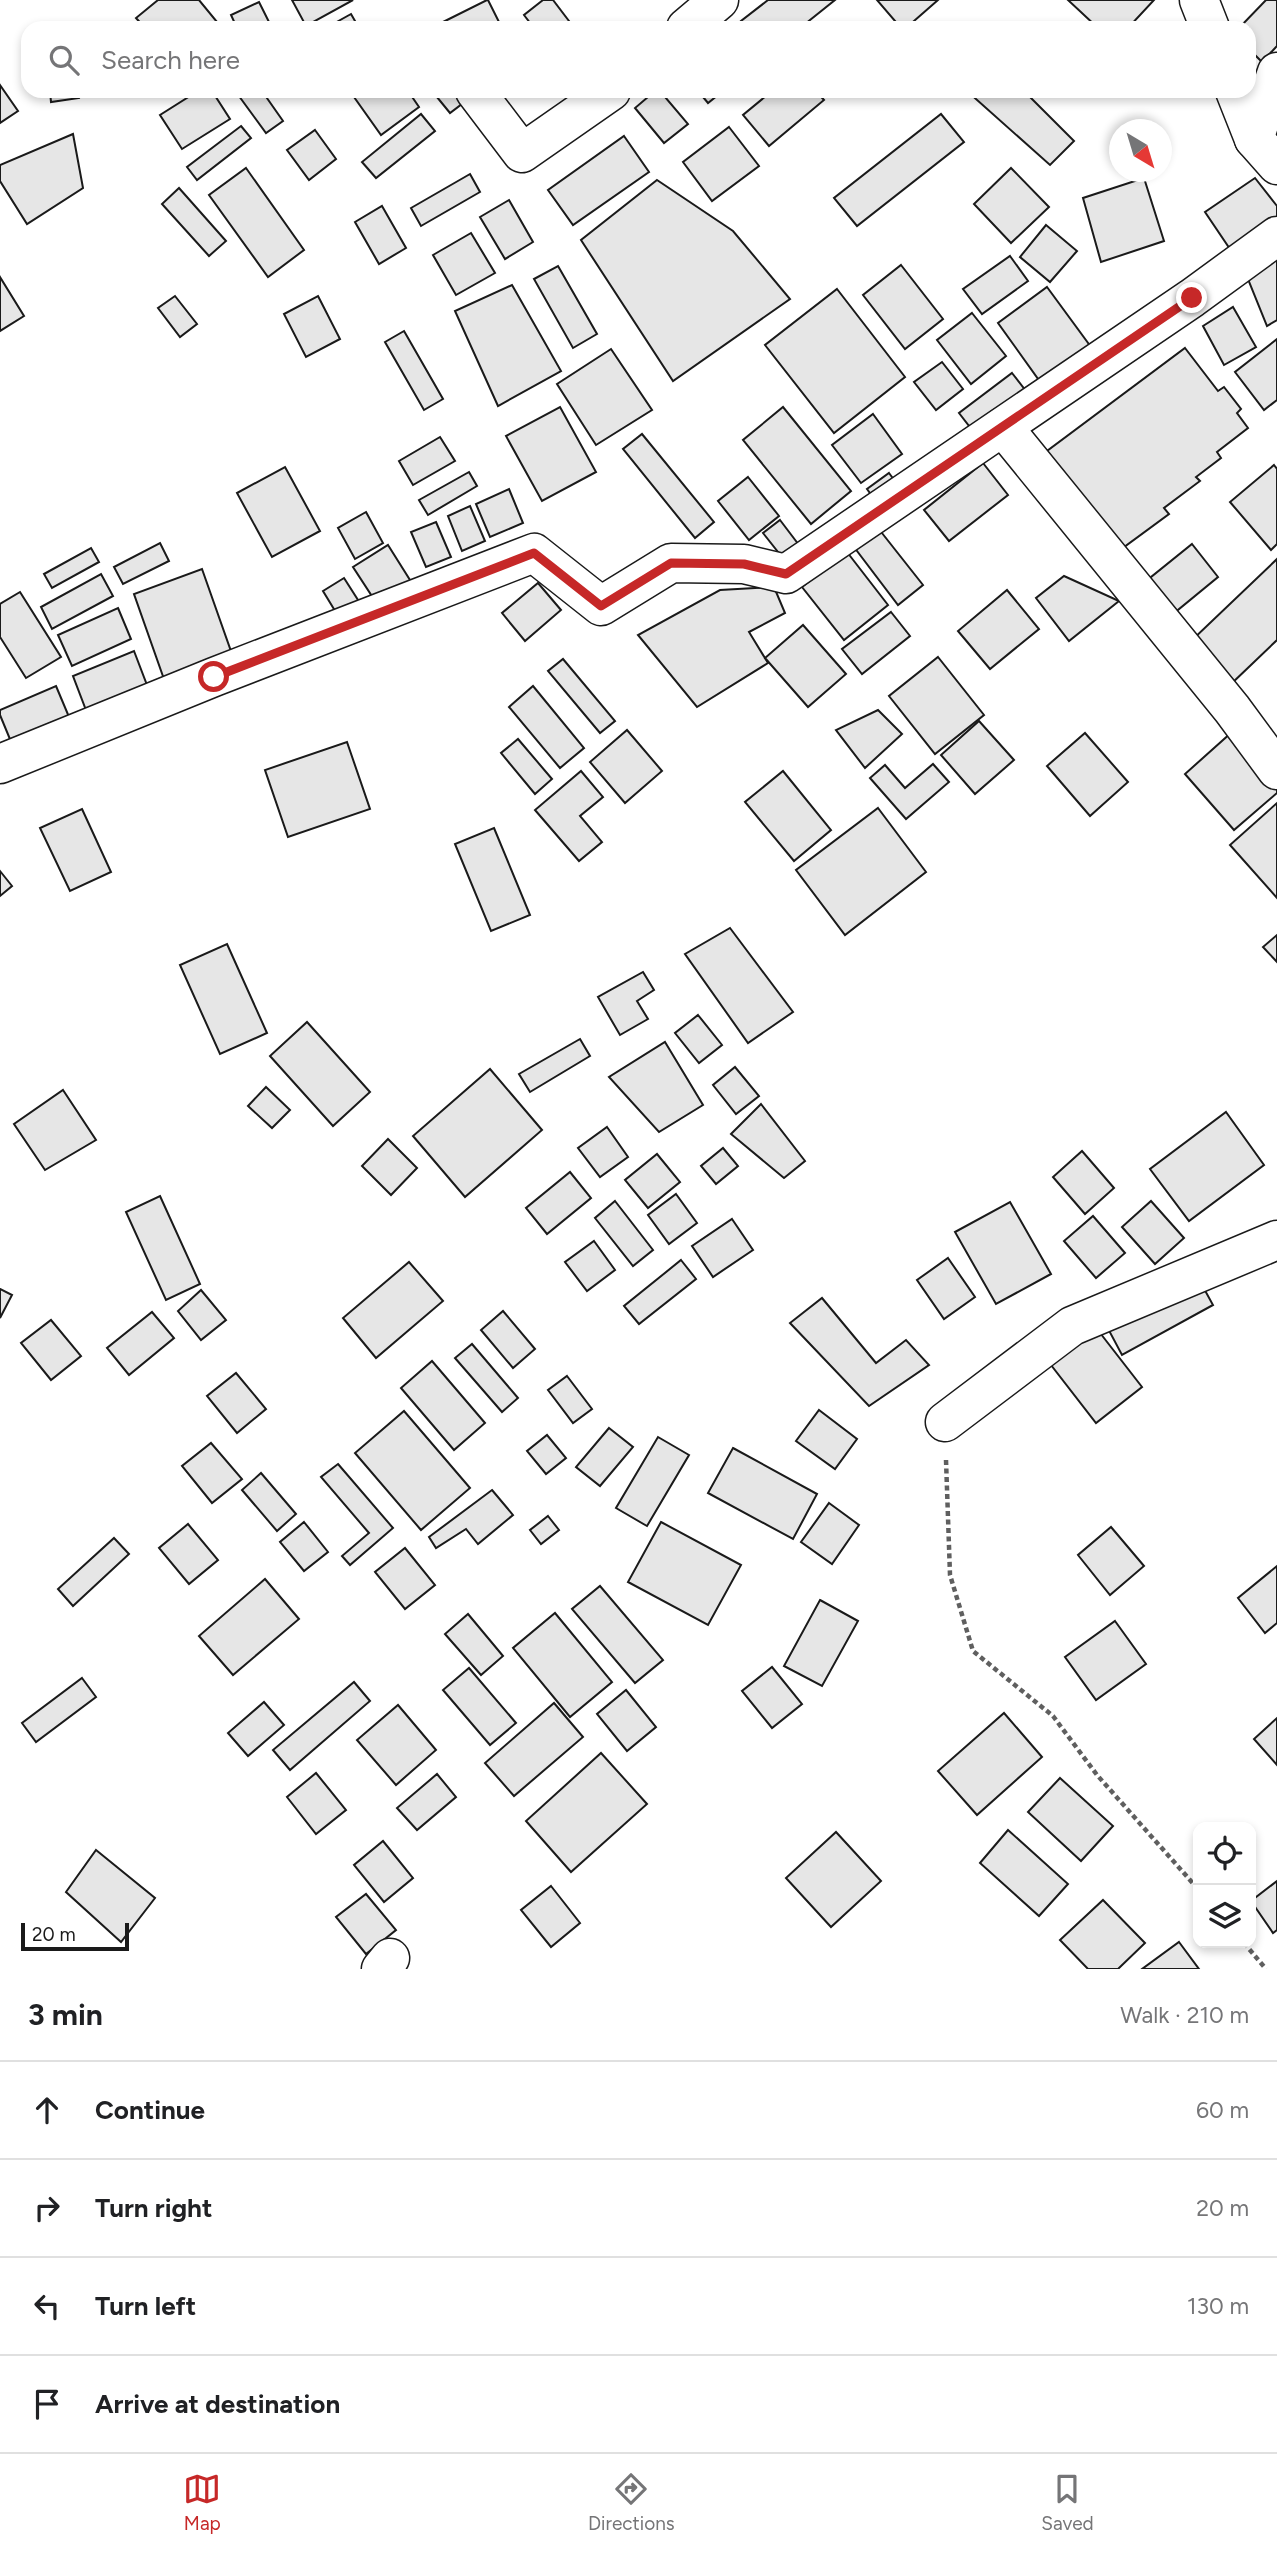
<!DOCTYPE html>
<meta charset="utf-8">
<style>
body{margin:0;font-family:Figtree,sans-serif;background:#f6f6f6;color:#202124}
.controls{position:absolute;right:21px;bottom:21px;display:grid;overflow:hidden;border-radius:14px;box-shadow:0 4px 10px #0003}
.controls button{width:63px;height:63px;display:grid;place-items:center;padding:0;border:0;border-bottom:2px solid #e0e0e0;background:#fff;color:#202124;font:35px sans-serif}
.compass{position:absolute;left:1109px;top:119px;width:63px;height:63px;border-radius:50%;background:#fff;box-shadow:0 4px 10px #0003;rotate:142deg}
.scale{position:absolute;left:21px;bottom:18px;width:108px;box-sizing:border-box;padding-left:7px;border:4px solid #1a1a1a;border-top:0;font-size:19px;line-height:24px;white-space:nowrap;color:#1a1a1a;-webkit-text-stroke:5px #fff;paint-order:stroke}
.stop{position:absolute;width:21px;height:21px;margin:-16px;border:5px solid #c62828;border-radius:50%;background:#fff}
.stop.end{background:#c62828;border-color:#fff;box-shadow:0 2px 7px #0008}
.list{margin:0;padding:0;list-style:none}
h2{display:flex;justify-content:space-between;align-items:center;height:91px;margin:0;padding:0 28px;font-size:30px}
h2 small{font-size:23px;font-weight:400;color:#757577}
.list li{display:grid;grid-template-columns:46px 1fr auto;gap:21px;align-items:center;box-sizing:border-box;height:98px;padding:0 28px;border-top:2px solid #e0e0e0}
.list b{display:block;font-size:26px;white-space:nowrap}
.list em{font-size:23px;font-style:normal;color:#757577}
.icon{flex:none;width:38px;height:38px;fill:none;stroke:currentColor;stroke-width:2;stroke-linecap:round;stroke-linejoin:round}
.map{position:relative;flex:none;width:1277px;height:1969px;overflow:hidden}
.search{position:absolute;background:#fff;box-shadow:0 4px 10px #0003;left:21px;right:21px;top:21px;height:77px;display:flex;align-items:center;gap:18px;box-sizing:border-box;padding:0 24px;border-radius:21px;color:#757577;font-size:26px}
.sheet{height:483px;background:#fff}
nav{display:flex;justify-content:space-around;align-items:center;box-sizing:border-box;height:98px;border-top:2px solid #e0e0e0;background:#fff;font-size:19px;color:#757577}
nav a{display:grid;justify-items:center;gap:4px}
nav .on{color:#c62828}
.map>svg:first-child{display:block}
.building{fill:#e6e6e6;stroke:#1a1a1a;stroke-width:2}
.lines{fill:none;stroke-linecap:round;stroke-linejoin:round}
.minor-casing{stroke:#1a1a1a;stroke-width:41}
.major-casing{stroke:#1a1a1a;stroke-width:41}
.path{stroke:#5f5f5f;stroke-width:4.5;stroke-dasharray:5 3.5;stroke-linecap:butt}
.minor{stroke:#fff;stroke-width:38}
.major{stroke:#fff;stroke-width:38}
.route{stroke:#c62828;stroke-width:9}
</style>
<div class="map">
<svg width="1277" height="1969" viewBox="0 0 1277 1969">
<rect width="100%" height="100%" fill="#fff"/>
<g class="building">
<path d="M 158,0 L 199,0 L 222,28 L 145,28 L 136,18 Z"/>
<path d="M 292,0 L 353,0 L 306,26 Z"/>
<path d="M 488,0 L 502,28 L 431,28 L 487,0 Z"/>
<path d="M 543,0 L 553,0 L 572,25 L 568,28 L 534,28 L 524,15 Z"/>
<path d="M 768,0 L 835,0 L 800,28 L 746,28 L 741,21 Z"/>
<path d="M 877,0 L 938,0 L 906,28 L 901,28 Z"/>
<path d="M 1068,0 L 1154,0 L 1128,28 L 1098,28 Z"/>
<path d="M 1266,0 L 1277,0 L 1277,46 L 1262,62 L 1249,49 L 1249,28 L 1239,28 Z"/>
<path d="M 259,2 L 272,28 L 237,28 L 231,15 Z"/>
<path d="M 351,14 L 359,28 L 326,28 Z"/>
<path d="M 0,85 L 18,111 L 0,123 Z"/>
<path d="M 50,91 L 78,91 L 79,98 L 51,102 Z"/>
<path d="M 198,91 L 212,91 L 230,119 L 182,149 L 160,115 Z"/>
<path d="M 262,91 L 283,121 L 266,133 L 236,92 Z"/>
<path d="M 362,91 L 408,91 L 419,107 L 381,135 L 354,97 Z"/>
<path d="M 432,91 L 466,91 L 471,97 L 450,113 Z"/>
<path d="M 655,91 L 660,91 L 688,124 L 664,143 L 635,108 Z"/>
<path d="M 698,91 L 723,91 L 708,103 Z"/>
<path d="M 772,91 L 816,91 L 824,100 L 769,146 L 743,115 Z"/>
<path d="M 967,91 L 1024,91 L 1074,141 L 1050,165 Z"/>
<path d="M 421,114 L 435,131 L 376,178 L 362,162 Z"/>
<path d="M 941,114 L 964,142 L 857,226 L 834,198 Z"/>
<path d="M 241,126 L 251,138 L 197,180 L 187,167 Z"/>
<path d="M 729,127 L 759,166 L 712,201 L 683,162 Z"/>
<path d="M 315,130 L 336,159 L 309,180 L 287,150 Z"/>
<path d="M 73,134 L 83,188 L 27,224 L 0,181 L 0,165 Z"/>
<path d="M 624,136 L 649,172 L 573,225 L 548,190 Z"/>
<path d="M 246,168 L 304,250 L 268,277 L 209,195 Z"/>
<path d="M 1011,168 L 1049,207 L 1011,243 L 974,204 Z"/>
<path d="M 470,174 L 480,192 L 421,226 L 411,208 Z"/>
<path d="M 1144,178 L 1164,241 L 1101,262 L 1083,198 Z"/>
<path d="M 1255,178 L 1277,206 L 1277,217 L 1234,255 L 1205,212 Z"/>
<path d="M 657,180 L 733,231 L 790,299 L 673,381 L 581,240 Z"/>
<path d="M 179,188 L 226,241 L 209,256 L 162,204 Z"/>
<path d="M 509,200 L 533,242 L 505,259 L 480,217 Z"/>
<path d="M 382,206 L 406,248 L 379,264 L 355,222 Z"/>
<path d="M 1046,225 L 1077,251 L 1050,282 L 1020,257 Z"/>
<path d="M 471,233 L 495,273 L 456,295 L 433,255 Z"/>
<path d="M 1010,256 L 1028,281 L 982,314 L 963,289 Z"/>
<path d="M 1277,258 L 1277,320 L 1267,326 L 1248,279 Z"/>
<path d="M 901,265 L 943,319 L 905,349 L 863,295 Z"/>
<path d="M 558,266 L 597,334 L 573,348 L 534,279 Z"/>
<path d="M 0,277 L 24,316 L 0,331 Z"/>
<path d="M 512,285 L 561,371 L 498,406 L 455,311 Z"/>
<path d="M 1047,287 L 1091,347 L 1041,383 L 998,323 Z"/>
<path d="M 837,289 L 905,377 L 834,433 L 765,345 Z"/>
<path d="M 175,296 L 197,324 L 180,337 L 158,308 Z"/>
<path d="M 318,296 L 340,339 L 306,357 L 284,314 Z"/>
<path d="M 1233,307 L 1256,347 L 1224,365 L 1203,326 Z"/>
<path d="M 972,313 L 1006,356 L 971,384 L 937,340 Z"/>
<path d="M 404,331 L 443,399 L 424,410 L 385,342 Z"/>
<path d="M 1277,339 L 1277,400 L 1264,410 L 1235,372 Z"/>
<path d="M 1185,348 L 1218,391 L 1224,387 L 1241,409 L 1237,413 L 1248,428 L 1217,452 L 1221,458 L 1196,477 L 1200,481 L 1164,508 L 1169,514 L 1120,550 L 1047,451 Z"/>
<path d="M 611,349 L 652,410 L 596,445 L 557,384 Z"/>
<path d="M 942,362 L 963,389 L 936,410 L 914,382 Z"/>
<path d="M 1012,373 L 1026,391 L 973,431 L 959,413 Z"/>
<path d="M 560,407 L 596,472 L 542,501 L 506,436 Z"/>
<path d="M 783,407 L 851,491 L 811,524 L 743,440 Z"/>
<path d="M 873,414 L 902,454 L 861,483 L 832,445 Z"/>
<path d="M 642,434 L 714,522 L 695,538 L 623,449 Z"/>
<path d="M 440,437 L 455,461 L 413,485 L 399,461 Z"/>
<path d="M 983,463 L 1008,495 L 949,541 L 924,510 Z"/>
<path d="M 1274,465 L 1277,469 L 1277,544 L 1271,550 L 1230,502 Z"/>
<path d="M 285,467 L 320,531 L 272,557 L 237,493 Z"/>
<path d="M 469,472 L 477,486 L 428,515 L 419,500 Z"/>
<path d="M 889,473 L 900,488 L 878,504 L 867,489 Z"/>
<path d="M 748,477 L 779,516 L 749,540 L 718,501 Z"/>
<path d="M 509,489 L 523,523 L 490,537 L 476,504 Z"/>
<path d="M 470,506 L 485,541 L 462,551 L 448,516 Z"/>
<path d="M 366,512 L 383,543 L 355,559 L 338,528 Z"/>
<path d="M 780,520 L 802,549 L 786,562 L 763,533 Z"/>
<path d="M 436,522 L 451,557 L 426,567 L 411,532 Z"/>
<path d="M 878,528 L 923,585 L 898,605 L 854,547 Z"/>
<path d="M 160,543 L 169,561 L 123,584 L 114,567 Z"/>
<path d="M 1192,544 L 1218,577 L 1162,623 L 1135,590 Z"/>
<path d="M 388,545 L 415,588 L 381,610 L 353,567 Z"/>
<path d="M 91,548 L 99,562 L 52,588 L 44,574 Z"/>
<path d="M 847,552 L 888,605 L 844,640 L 802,587 Z"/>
<path d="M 1277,559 L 1277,640 L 1230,685 L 1190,642 Z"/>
<path d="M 202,569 L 233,657 L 165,682 L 134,594 Z"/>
<path d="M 101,574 L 113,596 L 52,629 L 41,607 Z"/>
<path d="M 1064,576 L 1119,601 L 1069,641 L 1036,598 Z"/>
<path d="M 344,578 L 365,611 L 343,624 L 323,591 Z"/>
<path d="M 538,583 L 561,610 L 525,641 L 502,613 Z"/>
<path d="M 774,587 L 785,613 L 749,632 L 768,663 L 697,707 L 638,635 L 720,590 Z"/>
<path d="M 1007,590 L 1039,629 L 990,669 L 958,631 Z"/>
<path d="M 20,592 L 61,657 L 26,678 L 0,637 L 0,604 Z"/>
<path d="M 118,608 L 131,639 L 72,666 L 58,635 Z"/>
<path d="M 891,612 L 910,636 L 862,674 L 842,649 Z"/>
<path d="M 803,625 L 846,674 L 808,707 L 765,658 Z"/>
<path d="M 134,651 L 150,693 L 89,718 L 73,676 Z"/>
<path d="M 938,657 L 984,715 L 935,754 L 889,696 Z"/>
<path d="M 563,659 L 615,721 L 600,733 L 548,671 Z"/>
<path d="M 56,686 L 72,724 L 14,749 L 0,715 L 0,710 Z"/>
<path d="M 533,686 L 584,748 L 560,768 L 509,707 Z"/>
<path d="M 878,710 L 902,734 L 865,768 L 836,730 Z"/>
<path d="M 979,721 L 1014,760 L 975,794 L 941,755 Z"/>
<path d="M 627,730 L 662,771 L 625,803 L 590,762 Z"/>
<path d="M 1232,732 L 1277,784 L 1277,793 L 1234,830 L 1185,774 Z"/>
<path d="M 1085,733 L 1128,782 L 1090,816 L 1047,766 Z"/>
<path d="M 518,739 L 552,779 L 535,794 L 501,753 Z"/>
<path d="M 347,742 L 370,809 L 288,837 L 265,770 Z"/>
<path d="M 933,764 L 949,782 L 906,819 L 870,778 L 885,765 L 905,788 Z"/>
<path d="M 581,771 L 603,797 L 580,816 L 602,842 L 579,861 L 535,810 Z"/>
<path d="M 783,771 L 831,830 L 794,861 L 745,802 Z"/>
<path d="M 1277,803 L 1277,898 L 1230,845 Z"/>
<path d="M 878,808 L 926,872 L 845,935 L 796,870 Z"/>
<path d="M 82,809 L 111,872 L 70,891 L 40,828 Z"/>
<path d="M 494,828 L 530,915 L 491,931 L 455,844 Z"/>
<path d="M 0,871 L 12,886 L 0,896 Z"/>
<path d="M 730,928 L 793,1012 L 748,1043 L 685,954 Z"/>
<path d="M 1277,935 L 1277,962 L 1263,947 Z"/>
<path d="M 227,944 L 267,1033 L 220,1054 L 180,965 Z"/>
<path d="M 643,972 L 654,990 L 637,1001 L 648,1019 L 620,1035 L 598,997 Z"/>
<path d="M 698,1015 L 722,1045 L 699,1063 L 675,1033 Z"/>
<path d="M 307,1022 L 370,1092 L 333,1126 L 270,1056 Z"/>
<path d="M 580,1039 L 590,1056 L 530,1092 L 519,1074 Z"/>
<path d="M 665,1042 L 703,1105 L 659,1132 L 609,1077 Z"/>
<path d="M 735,1067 L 759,1096 L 736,1114 L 713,1085 Z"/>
<path d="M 490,1069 L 542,1130 L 465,1197 L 413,1136 Z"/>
<path d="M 266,1087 L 290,1110 L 272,1128 L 248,1106 Z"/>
<path d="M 63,1090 L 96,1140 L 45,1170 L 14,1124 Z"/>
<path d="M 761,1104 L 805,1161 L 784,1178 L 731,1134 Z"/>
<path d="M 1226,1112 L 1264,1165 L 1189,1221 L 1150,1169 Z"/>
<path d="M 607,1127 L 628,1157 L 600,1177 L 578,1148 Z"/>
<path d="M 388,1139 L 417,1168 L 391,1195 L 362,1166 Z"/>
<path d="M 723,1148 L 738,1166 L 716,1184 L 701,1166 Z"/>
<path d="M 1082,1151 L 1114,1188 L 1085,1214 L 1053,1177 Z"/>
<path d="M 657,1154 L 680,1182 L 648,1208 L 625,1180 Z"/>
<path d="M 570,1172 L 591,1198 L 547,1234 L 526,1208 Z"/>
<path d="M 676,1194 L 697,1223 L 669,1244 L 648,1215 Z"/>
<path d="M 160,1196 L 200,1284 L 166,1300 L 126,1212 Z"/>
<path d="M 615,1201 L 653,1250 L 633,1266 L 595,1218 Z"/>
<path d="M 1151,1201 L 1184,1238 L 1155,1264 L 1122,1227 Z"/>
<path d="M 1010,1202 L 1051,1274 L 996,1304 L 955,1232 Z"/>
<path d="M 1093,1216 L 1125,1253 L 1096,1278 L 1064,1241 Z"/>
<path d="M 732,1219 L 753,1250 L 713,1277 L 692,1246 Z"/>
<path d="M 594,1241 L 615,1270 L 587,1291 L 565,1262 Z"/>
<path d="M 948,1258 L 975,1297 L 944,1319 L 917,1280 Z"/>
<path d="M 681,1260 L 696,1279 L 639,1324 L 624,1306 Z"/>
<path d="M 409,1262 L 443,1301 L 376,1358 L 343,1318 Z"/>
<path d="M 1196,1274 L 1213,1305 L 1122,1355 L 1105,1323 Z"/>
<path d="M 0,1289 L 12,1295 L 0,1318 Z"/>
<path d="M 201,1290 L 226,1320 L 201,1340 L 178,1311 Z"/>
<path d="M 822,1298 L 876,1363 L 906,1340 L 929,1365 L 869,1406 L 790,1323 Z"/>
<path d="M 503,1311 L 535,1349 L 513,1368 L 481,1330 Z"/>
<path d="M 152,1312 L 174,1338 L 129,1375 L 107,1348 Z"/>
<path d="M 51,1320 L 81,1356 L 51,1380 L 21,1343 Z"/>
<path d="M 1097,1329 L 1142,1387 L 1096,1423 L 1051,1365 Z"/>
<path d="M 472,1344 L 518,1398 L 502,1412 L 455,1358 Z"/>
<path d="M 432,1361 L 485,1423 L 454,1450 L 401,1388 Z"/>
<path d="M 236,1373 L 266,1409 L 237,1433 L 207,1396 Z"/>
<path d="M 567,1376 L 592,1409 L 573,1423 L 548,1390 Z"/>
<path d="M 819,1410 L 857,1439 L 835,1469 L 796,1441 Z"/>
<path d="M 404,1411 L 470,1488 L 421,1530 L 355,1453 Z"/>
<path d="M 609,1428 L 633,1447 L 600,1486 L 576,1467 Z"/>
<path d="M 547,1435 L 566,1458 L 546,1474 L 527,1451 Z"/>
<path d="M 658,1437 L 689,1455 L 647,1526 L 616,1508 Z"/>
<path d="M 211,1443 L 242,1479 L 212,1503 L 182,1466 Z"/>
<path d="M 733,1448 L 817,1494 L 793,1539 L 708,1493 Z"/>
<path d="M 338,1464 L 393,1528 L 350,1565 L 342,1556 L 369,1533 L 321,1477 Z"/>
<path d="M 261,1473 L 296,1514 L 277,1531 L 242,1490 Z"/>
<path d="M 492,1490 L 513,1515 L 478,1544 L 466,1529 L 436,1548 L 429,1537 Z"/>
<path d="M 829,1503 L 859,1525 L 832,1564 L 801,1542 Z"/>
<path d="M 548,1516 L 559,1530 L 541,1544 L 530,1530 Z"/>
<path d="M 304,1522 L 328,1552 L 304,1571 L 280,1542 Z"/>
<path d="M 661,1522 L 741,1565 L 708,1625 L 628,1582 Z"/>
<path d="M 188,1524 L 218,1560 L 189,1584 L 159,1548 Z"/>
<path d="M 1111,1527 L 1144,1566 L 1110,1595 L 1078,1555 Z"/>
<path d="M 114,1538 L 129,1554 L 73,1606 L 58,1589 Z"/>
<path d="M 405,1548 L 435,1585 L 405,1609 L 375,1572 Z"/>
<path d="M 1277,1566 L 1277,1623 L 1265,1633 L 1238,1598 Z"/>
<path d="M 265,1579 L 299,1619 L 233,1675 L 199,1636 Z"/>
<path d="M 600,1586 L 663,1660 L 635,1683 L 572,1609 Z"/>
<path d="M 820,1600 L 858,1621 L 822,1686 L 784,1666 Z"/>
<path d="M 555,1613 L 612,1682 L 570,1717 L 513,1648 Z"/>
<path d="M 468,1614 L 503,1656 L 481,1675 L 445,1634 Z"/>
<path d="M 1115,1621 L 1146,1664 L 1096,1700 L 1065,1657 Z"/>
<path d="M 772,1667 L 802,1704 L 772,1728 L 742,1691 Z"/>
<path d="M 469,1668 L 516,1723 L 490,1745 L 443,1690 Z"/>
<path d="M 82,1678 L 96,1697 L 36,1742 L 22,1723 Z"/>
<path d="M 354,1682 L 370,1701 L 290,1770 L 273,1750 Z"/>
<path d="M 626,1690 L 656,1727 L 627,1751 L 597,1714 Z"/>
<path d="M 264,1702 L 284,1725 L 248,1756 L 228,1733 Z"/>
<path d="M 554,1703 L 583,1737 L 514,1796 L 485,1763 Z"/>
<path d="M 398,1705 L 436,1750 L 396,1785 L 357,1740 Z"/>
<path d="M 1004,1713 L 1042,1757 L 977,1815 L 938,1771 Z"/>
<path d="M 1277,1718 L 1277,1765 L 1254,1739 Z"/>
<path d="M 601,1753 L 647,1804 L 571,1872 L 526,1821 Z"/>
<path d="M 316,1773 L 346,1810 L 316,1834 L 287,1797 Z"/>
<path d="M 437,1774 L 456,1797 L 417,1830 L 397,1808 Z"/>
<path d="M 1060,1778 L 1113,1826 L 1081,1861 L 1028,1812 Z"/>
<path d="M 1008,1830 L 1068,1884 L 1039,1916 L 980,1863 Z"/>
<path d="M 836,1832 L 881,1881 L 831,1927 L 786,1878 Z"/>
<path d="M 383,1841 L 413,1878 L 384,1902 L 354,1865 Z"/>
<path d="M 96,1850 L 155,1898 L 121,1942 L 66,1892 Z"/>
<path d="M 1277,1881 L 1277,1930 L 1273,1933 L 1251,1901 Z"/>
<path d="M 551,1886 L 580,1923 L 551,1947 L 521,1910 Z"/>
<path d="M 366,1894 L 396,1930 L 366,1954 L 336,1917 Z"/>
<path d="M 1103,1900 L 1145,1943 L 1118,1969 L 1088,1969 L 1060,1940 Z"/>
<path d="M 1179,1942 L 1199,1969 L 1142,1969 Z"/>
</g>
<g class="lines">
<defs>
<g id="minor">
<path d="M 686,28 L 719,0"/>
<path d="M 475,91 L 522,153 L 611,91"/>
<path d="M 1254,139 L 1277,72"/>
<path d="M 1003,427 L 1232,709 L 1277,770"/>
<path d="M 0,764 L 214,677 L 534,553 L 601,606 L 671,563 L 744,564 L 786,574 L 1192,298 L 1277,236"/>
<path d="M 945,1422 L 1072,1326 L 1277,1240"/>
<path d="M 381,1969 L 390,1958"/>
</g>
<g id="major">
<path d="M 1199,0 L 1210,28"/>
<path d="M 1235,91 L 1254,139 L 1277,165"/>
</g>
</defs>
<use href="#minor" class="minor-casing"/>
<use href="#major" class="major-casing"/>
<g class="path">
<path d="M 946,1460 L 950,1575 L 973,1651 L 1053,1716 L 1097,1775 L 1198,1889"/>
<path d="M 1244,1943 L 1266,1969"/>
</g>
<use href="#minor" class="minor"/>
<use href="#major" class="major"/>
</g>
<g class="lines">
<path class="route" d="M 214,677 L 534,553 L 601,606 L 671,563 L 744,564 L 786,574 L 1192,298"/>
</g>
</svg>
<div class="controls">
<button><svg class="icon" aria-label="locate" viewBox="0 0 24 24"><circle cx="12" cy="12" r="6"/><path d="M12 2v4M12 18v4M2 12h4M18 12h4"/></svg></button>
<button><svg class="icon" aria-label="layers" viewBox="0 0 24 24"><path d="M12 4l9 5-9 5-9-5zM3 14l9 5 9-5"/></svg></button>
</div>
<svg class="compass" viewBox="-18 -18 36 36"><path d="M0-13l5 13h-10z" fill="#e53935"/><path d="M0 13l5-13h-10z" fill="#757577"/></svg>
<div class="scale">20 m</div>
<div class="stop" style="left:214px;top:677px"></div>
<div class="stop end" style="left:1192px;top:298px"></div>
<div class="search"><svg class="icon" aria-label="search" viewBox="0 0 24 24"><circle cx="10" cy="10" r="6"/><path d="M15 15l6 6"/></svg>Search here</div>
</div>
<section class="sheet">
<h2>3 min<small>Walk · 210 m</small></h2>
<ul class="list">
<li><svg class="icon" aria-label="ahead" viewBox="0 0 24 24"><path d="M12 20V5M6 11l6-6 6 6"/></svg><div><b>Continue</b></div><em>60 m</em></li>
<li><svg class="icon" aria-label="right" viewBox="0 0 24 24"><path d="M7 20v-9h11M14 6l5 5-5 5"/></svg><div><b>Turn right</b></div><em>20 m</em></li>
<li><svg class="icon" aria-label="left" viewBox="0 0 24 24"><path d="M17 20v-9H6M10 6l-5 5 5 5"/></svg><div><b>Turn left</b></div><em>130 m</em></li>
<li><svg class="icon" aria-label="arrive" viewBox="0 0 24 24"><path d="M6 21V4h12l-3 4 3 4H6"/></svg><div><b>Arrive at destination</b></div></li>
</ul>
</section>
<nav>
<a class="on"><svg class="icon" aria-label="map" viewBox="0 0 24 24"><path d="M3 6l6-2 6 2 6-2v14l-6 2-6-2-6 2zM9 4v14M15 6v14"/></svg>Map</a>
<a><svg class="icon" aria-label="directions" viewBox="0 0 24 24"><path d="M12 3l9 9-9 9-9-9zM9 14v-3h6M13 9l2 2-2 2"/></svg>Directions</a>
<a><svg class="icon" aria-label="saved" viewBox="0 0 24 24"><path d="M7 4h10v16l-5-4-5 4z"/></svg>Saved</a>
</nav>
